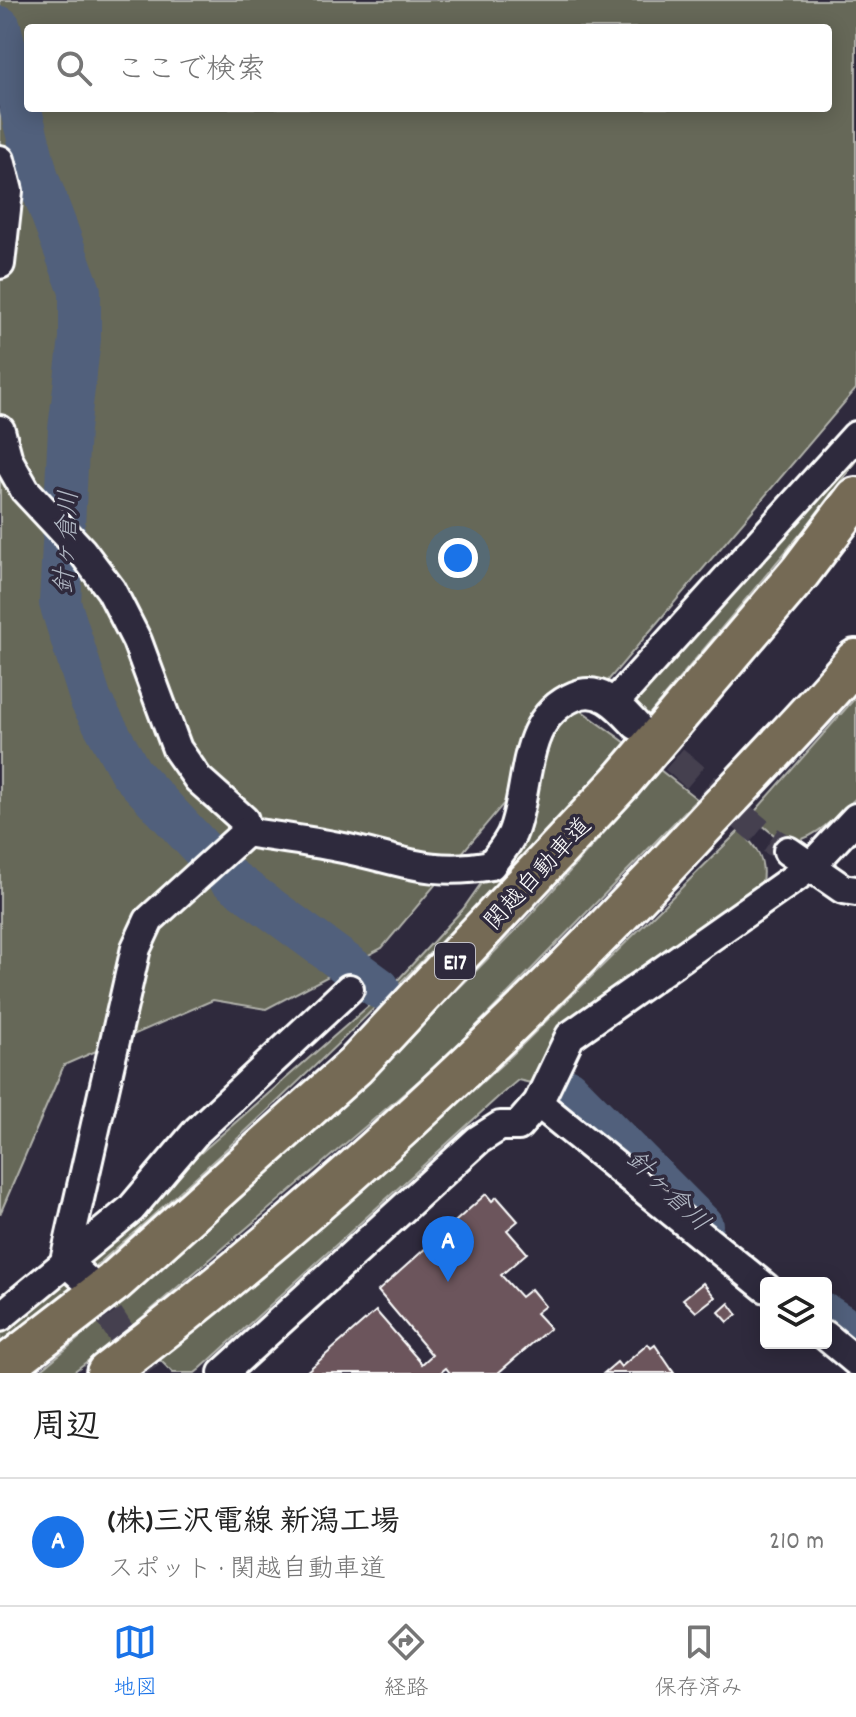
<!DOCTYPE html>
<html lang="ja">
<meta charset="utf-8">
<style>
body{margin:0;font-family:Dekko,"Klee One",sans-serif;background:#f6f6f6;color:#222}
.controls{position:absolute;right:24px;bottom:24px;display:grid;overflow:hidden;border-radius:8px;box-shadow:0 4px 20px #0003}
.controls button{width:72px;height:72px;display:grid;place-items:center;padding:0;border:0;border-bottom:2px solid #e0e0e0;background:#fff;color:#222;font:40px sans-serif}
.you{position:absolute;left:458px;top:558px;width:28px;height:28px;margin:-20px;border:6px solid #fff;border-radius:50%;background:#1a73e8;box-shadow:0 0 0 12px #1a73e833}
.badge{display:grid;place-items:center;width:52px;height:52px;border-radius:50%;background:#1a73e8;color:#fff;font-size:26px;font-weight:700}
.pin{position:absolute;translate:-50% -66px;filter:drop-shadow(0 2px 4px #0008)}
.pin::after{content:'';position:absolute;top:42px;width:28px;height:24px;background:inherit;clip-path:polygon(0 0,100% 0,50% 100%)}
.list{margin:0;padding:0;list-style:none}
h2{display:flex;justify-content:space-between;align-items:center;height:104px;margin:0;padding:0 32px;font-size:34px}
h2 small{font-size:26px;font-weight:400;color:#767676}
.list li{display:grid;grid-template-columns:52px 1fr auto;gap:24px;align-items:center;box-sizing:border-box;height:128px;padding:0 32px;border-top:2px solid #e0e0e0}
.list b{display:block;font-size:30px;white-space:nowrap}
.list p{margin:0;font-size:26px;white-space:nowrap;color:#767676}
.list em{font-size:26px;font-style:normal;color:#767676}
.icon{flex:none;width:44px;height:44px;fill:none;stroke:currentColor;stroke-width:2;stroke-linecap:round;stroke-linejoin:round}
.map{position:relative;flex:none;width:856px;height:1373px;overflow:hidden}
.search{position:absolute;background:#fff;box-shadow:0 4px 20px #0003;left:24px;right:24px;top:24px;height:88px;display:flex;align-items:center;gap:20px;box-sizing:border-box;padding:0 28px;border-radius:8px;color:#767676;font-size:30px}
.sheet{height:232px;background:#fff}
nav{display:flex;justify-content:space-around;align-items:center;box-sizing:border-box;height:112px;border-top:2px solid #e0e0e0;background:#fff;font-size:22px;color:#767676}
nav a{display:grid;justify-items:center;gap:4px}
nav .on{color:#1a73e8}
.map>svg:first-child{display:block}
.green{fill:#666759;stroke:#b2b3ac;stroke-width:2;fill-rule:evenodd}
.lines{fill:none;stroke-linecap:round;stroke-linejoin:round}
.river{stroke:#51617b;stroke-width:42}
.building{fill:#6c555b;stroke:#fff;stroke-width:2}
.minor-tunnel{stroke:#443f50;stroke-width:28;stroke-dasharray:28 14;stroke-linecap:butt}
.minor-casing{stroke:#fff;stroke-width:34}
.highway-casing{stroke:#fff;stroke-width:46}
.minor{stroke:#2f2a3d;stroke-width:28}
.highway{stroke:#756a55;stroke-width:40}
.labels{text-anchor:middle;stroke-width:7;stroke-linejoin:round;paint-order:stroke}
.shield{fill:#2f2a3d;stroke:#c1bfc5;stroke-width:2}
.shield-label{font-size:22px;font-weight:bold;fill:#fff}
.street-label{font-size:24px;fill:#fff;stroke:#2f2a3d}
.water-label{font-size:26px;font-style:italic;fill:#b1b8c4;stroke:#2f2a3d}
</style>
<div class="map">
<svg width="856" height="1373" viewBox="0 0 856 1373">
<rect width="100%" height="100%" fill="#2f2a3d"/>
<filter id="ink" filterUnits="userSpaceOnUse"><feTurbulence type="fractalNoise" baseFrequency=".0125" numOctaves="2"/><feDisplacementMap in="SourceGraphic" scale="16" xChannelSelector="R" yChannelSelector="G"/><feConvolveMatrix kernelMatrix="1 2 1 2 8 2 1 2 1" color-interpolation-filters="sRGB"/></filter>
<g filter="url(#ink)">
<g class="green">
<path d="M 0,0 L 856,0 L 856,389 L 582,711 L 626,743 C 459,933 278,1107 88,1273 L 79,1254 L 133,1212 L 396,982 L 463,909 L 513,838 L 526,777 L 382,948 L 266,1009 L 213,1000 L 64,1065 L 0,1214 ZM 28,28 L 828,28 L 828,108 L 28,108 Z"/>
<path d="M 856,441 L 856,461 L 803,531 L 641,724 L 622,701 Z"/>
<path d="M 856,697 L 856,798 C 835,817 814,842 784,843 L 751,816 Z"/>
<path d="M 660,770 L 697,799 L 443,1060 L 131,1327 L 114,1309 C 253,1189 386,1064 513,933 C 564,880 611,824 660,770 Z"/>
<path d="M 740,830 C 756,847 766,858 762,882 L 553,1035 L 531,1083 L 518,1080 L 497,1098 L 200,1369 L 195,1373 L 173,1373 L 159,1359 L 410,1148 L 512,1055 Z"/>
<path d="M 63,1273 L 72,1287 L 0,1346 L 0,1320 Z"/>
<path d="M 101,1320 L 116,1339 L 72,1373 L 37,1373 Z"/>
</g>
<g class="lines">
<g class="river">
<path d="M 0,27 L 38,178 L 80,291 L 80,339 L 69,429 L 60,603 L 91,701 L 131,773 L 229,878 L 379,988"/>
<path d="M 567,1089 L 702,1225"/>
<path d="M 826,1315 L 856,1335"/>
</g>
</g>
<g class="building">
<path d="M 486,1194 L 492,1201 L 497,1197 L 518,1221 L 507,1230 L 527,1253 L 501,1275 L 521,1297 L 531,1289 L 545,1306 L 536,1313 L 550,1328 L 498,1373 L 450,1373 L 446,1368 L 440,1373 L 305,1373 L 376,1311 L 422,1364 L 432,1355 L 378,1291 Z"/>
<path d="M 703,1283 L 715,1297 L 696,1312 L 683,1299 Z"/>
<path d="M 729,1303 L 737,1314 L 728,1322 L 719,1312 Z"/>
<path d="M 648,1344 L 651,1348 L 655,1345 L 674,1373 L 604,1373 L 617,1362 L 621,1367 Z"/>
</g>
<g class="lines">
<g class="minor-tunnel">
<path d="M 642,732 L 766,837 L 788,851"/>
<path d="M 86,1281 L 148,1373"/>
</g>
<defs>
<g id="minor">
<path d="M 0,160 L 8,191 L 0,264"/>
<path d="M 0,430 L 8,460 L 25,490 L 81,550 L 111,590 L 137,641 L 177,749 L 198,779 L 244,820 L 246,832"/>
<path d="M 615,702 L 856,436"/>
<path d="M 246,832 C 276,837 308,841 338,847 C 397,858 428,877 491,865 C 498,855 507,845 512,834 C 531,787 519,719 575,696 C 601,685 620,708 636,725"/>
<path d="M 788,851 L 843,889 L 856,891"/>
<path d="M 538,1103 L 766,1288"/>
<path d="M 86,1280 L 65,1261 L 136,948 L 149,920 L 246,832"/>
<path d="M 0,1317 L 131,1209 L 197,1131 L 349,989"/>
<path d="M 826,1336 L 856,1361"/>
<path d="M 223,1373 L 478,1140 L 500,1126 L 518,1126 L 538,1103 L 570,1036 L 810,867 L 856,818"/>
</g>
<g id="highway">
<path d="M 0,1370 L 114,1282 L 355,1066 L 620,783 L 800,572 L 856,498"/>
<path d="M 107,1373 C 323,1209 520,1024 704,825 C 755,770 808,717 856,660"/>
</g>
</defs>
<use href="#minor" class="minor-casing"/>
<use href="#highway" class="highway-casing"/>
<use href="#minor" class="minor"/>
<use href="#highway" class="highway"/>
</g>
</g>
<g class="labels">
<rect class="shield" x="435" y="943" width="40" height="36" rx="6"/>
<g class="shield-label">
<text x="455" y="969">E17</text>
</g>
<g class="street-label">
<text transform="translate(537 873) rotate(-47)" y="8">関越自動車道</text>
</g>
<g class="water-label">
<text transform="translate(65 542) rotate(-87)" y="9">針ヶ倉川</text>
<text transform="translate(669 1190) rotate(44)" y="9">針ヶ倉川</text>
</g>
</g>
</svg>
<div class="controls">
<button><svg class="icon" aria-label="layers" viewBox="0 0 24 24"><path d="M12 4l9 5-9 5-9-5zM3 14l9 5 9-5"/></svg></button>
</div>
<div class="you"></div>
<div class="pin badge" style="left:448px;top:1282px">A</div>
<div class="search"><svg class="icon" aria-label="search" viewBox="0 0 24 24"><circle cx="10" cy="10" r="6"/><path d="M15 15l6 6"/></svg>ここで検索</div>
</div>
<section class="sheet">
<h2>周辺<small></small></h2>
<ul class="list">
<li><span class="badge">A</span><div><b>(株)三沢電線 新潟工場</b><p>スポット · 関越自動車道</p></div><em>210 m</em></li>
</ul>
</section>
<nav>
<a class="on"><svg class="icon" aria-label="map" viewBox="0 0 24 24"><path d="M3 6l6-2 6 2 6-2v14l-6 2-6-2-6 2zM9 4v14M15 6v14"/></svg>地図</a>
<a><svg class="icon" aria-label="directions" viewBox="0 0 24 24"><path d="M12 3l9 9-9 9-9-9zM9 14v-3h6M13 9l2 2-2 2"/></svg>経路</a>
<a><svg class="icon" aria-label="saved" viewBox="0 0 24 24"><path d="M7 4h10v16l-5-4-5 4z"/></svg>保存済み</a>
</nav>
